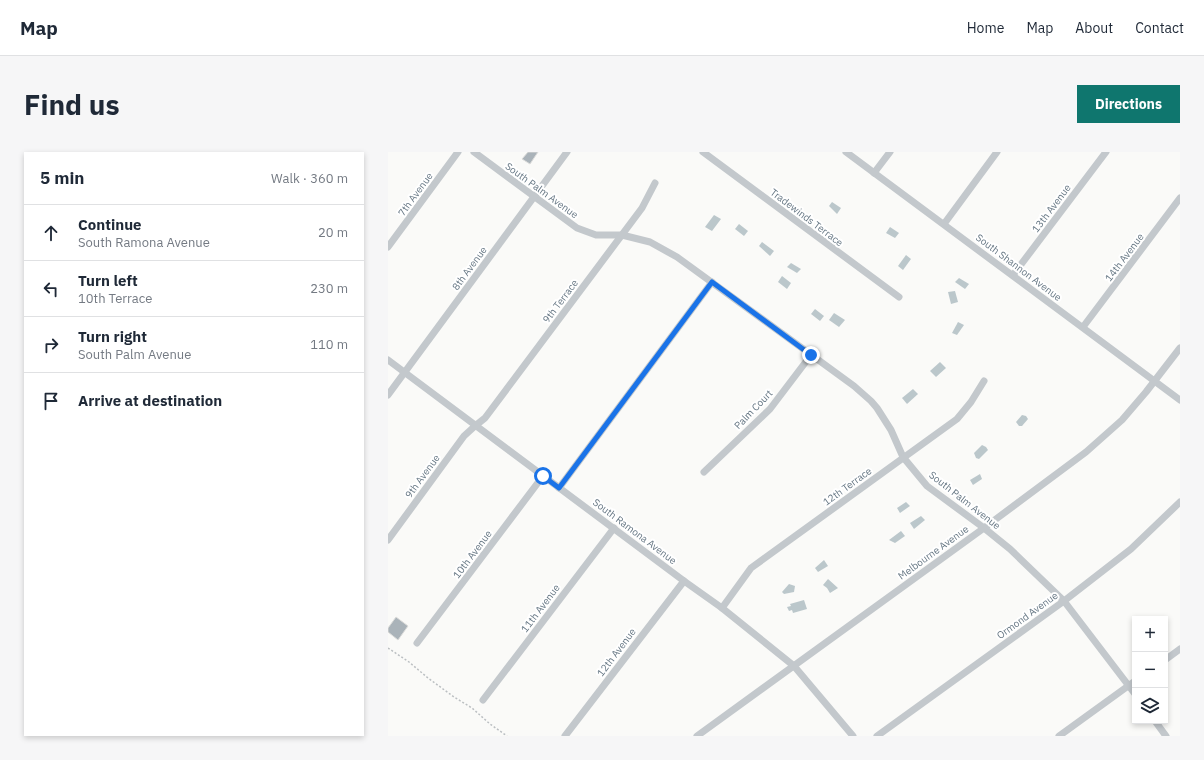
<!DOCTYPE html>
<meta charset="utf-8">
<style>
body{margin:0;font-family:"IBM Plex Sans",sans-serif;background:#f6f6f7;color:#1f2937}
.controls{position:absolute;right:12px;bottom:12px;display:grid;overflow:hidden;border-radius:0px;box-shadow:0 2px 6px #0003}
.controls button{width:36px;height:36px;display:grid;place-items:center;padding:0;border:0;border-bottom:1px solid #e0e1e3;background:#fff;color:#1f2937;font:20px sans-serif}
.stop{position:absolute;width:12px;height:12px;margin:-9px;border:3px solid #1a73e8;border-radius:50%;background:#fff}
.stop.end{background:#1a73e8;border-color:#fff;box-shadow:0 1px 4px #0008}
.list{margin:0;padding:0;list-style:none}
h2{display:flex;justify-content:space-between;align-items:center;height:52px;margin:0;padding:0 16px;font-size:17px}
h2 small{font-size:13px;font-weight:400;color:#747a83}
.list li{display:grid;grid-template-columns:26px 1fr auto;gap:12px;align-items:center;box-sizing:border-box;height:56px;padding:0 16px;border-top:1px solid #e0e1e3}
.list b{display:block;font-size:15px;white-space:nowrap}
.list p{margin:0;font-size:13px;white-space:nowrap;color:#747a83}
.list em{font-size:13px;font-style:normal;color:#747a83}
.icon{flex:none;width:22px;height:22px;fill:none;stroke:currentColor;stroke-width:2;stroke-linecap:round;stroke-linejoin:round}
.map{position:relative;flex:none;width:792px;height:584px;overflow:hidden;border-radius:0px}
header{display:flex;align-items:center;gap:24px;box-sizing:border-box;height:56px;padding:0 20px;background:#fff;border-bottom:1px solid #e0e1e3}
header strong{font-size:19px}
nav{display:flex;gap:22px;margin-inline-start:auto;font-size:14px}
.intro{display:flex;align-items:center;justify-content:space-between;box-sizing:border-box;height:96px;padding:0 24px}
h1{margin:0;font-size:28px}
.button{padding:10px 18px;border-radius:0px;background:#0f766e;color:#fff;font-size:14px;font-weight:700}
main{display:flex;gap:24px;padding:0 24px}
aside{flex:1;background:#fff;border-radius:0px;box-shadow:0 2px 6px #0003}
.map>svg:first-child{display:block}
.water{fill:#bbc7cb}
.building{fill:#aab3b9;stroke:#dcdcda}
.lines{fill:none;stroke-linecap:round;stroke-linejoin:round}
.path{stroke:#bbbfc2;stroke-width:1.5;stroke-dasharray:2 2;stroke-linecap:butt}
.minor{stroke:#c3c8cc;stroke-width:7}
.route{stroke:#1a73e8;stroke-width:5}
.labels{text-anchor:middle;stroke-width:4;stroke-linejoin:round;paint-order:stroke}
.street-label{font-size:10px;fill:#657683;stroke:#fff}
</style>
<header>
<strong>Map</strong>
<nav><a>Home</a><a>Map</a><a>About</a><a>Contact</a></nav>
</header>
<div class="intro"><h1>Find us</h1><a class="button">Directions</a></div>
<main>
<aside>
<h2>5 min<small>Walk · 360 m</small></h2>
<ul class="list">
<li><svg class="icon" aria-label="ahead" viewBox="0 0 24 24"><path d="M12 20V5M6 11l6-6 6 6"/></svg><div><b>Continue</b><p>South Ramona Avenue</p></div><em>20 m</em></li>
<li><svg class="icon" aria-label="left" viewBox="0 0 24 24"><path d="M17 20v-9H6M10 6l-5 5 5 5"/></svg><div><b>Turn left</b><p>10th Terrace</p></div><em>230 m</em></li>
<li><svg class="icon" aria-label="right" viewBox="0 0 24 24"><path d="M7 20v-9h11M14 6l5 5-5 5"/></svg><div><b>Turn right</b><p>South Palm Avenue</p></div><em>110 m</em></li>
<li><svg class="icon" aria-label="arrive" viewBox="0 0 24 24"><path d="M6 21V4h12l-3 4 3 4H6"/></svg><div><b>Arrive at destination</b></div></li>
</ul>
</aside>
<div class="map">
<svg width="792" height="584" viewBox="0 0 792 584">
<rect width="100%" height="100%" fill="#fafaf8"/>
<g class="water">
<path d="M444 50 453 56 449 62 441 54Z"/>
<path d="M326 63 333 67 324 79 317 75Z"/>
<path d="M351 72 360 79 356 84 347 77Z"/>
<path d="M502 75 511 81 507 86 498 81Z"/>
<path d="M374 90 386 99 382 104 371 94Z"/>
<path d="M518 103 523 107 515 118 510 114Z"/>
<path d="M403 111 413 117 409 121 399 115Z"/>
<path d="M394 124 403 131 399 137 390 130Z"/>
<path d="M571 126 581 132 577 137 567 130Z"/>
<path d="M567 139 570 150 563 152 560 140Z"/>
<path d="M427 157 436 164 432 169 423 162Z"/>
<path d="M446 161 457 168 451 175 441 168Z"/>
<path d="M570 170 576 173 569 183 564 181Z"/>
<path d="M552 210 558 216 548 225 542 219Z"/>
<path d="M525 237 530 242 519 252 514 246Z"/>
<path d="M634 263 638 264 640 267 634 274H631L628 270Z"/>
<path d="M594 293 598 295 600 298 591 307 588 306 586 301Z"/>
<path d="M592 322 594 327 585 333 582 328Z"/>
<path d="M518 350 522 354 512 361 509 356Z"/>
<path d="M533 364 537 368 526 377 522 371Z"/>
<path d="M513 379 517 384 507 391 501 388Z"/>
<path d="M436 408 440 414 430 420 427 416Z"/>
<path d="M440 427 450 436 442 441 439 436 435 433Z"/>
<path d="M401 432 407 434 406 440 396 442 394 440Z"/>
<path d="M416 448 419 457 405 461 404 458 401 459 399 455 403 454 402 452Z"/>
</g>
<g class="building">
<path d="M140 0H150L142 12 134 7Z"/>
<path d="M8 465 20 474 10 488 0 480V476Z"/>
</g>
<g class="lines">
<path class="path" d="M0 496 21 510 40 526 66 545 84 556 102 572 119 584"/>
<g class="minor">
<path d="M86 0 189 76 208 83H234L262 90 289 105 466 234 483 249 489 256 503 278 515 305 539 334 596 376 622 397 676 449 747 542"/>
<path d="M315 0 511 145"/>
<path d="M458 0 792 248"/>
<path d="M486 21 502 0"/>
<path d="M556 72 609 0"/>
<path d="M0 95 70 0"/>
<path d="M625 123 718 0"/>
<path d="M695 175 792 46"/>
<path d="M0 208 296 429 334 456 406 514 465 584"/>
<path d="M0 243 179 0"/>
<path d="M316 320 382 257 423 203"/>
<path d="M171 336 324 130"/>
<path d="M0 388 76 284 87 274 97 266 254 56 267 31"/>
<path d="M334 456 363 416 569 267 583 250 596 229"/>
<path d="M29 491 155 324"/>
<path d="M777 508 792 497"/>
<path d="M95 548 226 376"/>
<path d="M767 569 778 584"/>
<path d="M177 584 296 429"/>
<path d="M309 584 596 376 698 300 734 268 758 240 792 196"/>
<path d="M489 584 676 449 743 397 792 350"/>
<path d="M671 584 747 529"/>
</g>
</g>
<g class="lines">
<path class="route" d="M155 324 171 336 324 130 423 203"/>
</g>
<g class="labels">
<g class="street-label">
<text transform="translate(154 38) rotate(36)" y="4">South Palm Avenue</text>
<text transform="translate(27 42) rotate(-54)" y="4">7th Avenue</text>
<text transform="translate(663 56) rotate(-53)" y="4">13th Avenue</text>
<text transform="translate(419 65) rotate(37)" y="4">Tradewinds Terrace</text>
<text transform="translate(736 105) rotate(-53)" y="4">14th Avenue</text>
<text transform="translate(631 115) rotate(37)" y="4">South Shannon Avenue</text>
<text transform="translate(81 116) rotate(-54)" y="4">8th Avenue</text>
<text transform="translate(172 149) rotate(-53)" y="4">9th Terrace</text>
<text transform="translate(365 257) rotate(-46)" y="4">Palm Court</text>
<text transform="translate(34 324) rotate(-54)" y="4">9th Avenue</text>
<text transform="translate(459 334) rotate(-36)" y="4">12th Terrace</text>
<text transform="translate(577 348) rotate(38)" y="4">South Palm Avenue</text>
<text transform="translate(247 379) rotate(37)" y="4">South Ramona Avenue</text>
<text transform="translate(545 400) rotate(-36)" y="4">Melbourne Avenue</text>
<text transform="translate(84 402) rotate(-53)" y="4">10th Avenue</text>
<text transform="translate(152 456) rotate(-53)" y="4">11th Avenue</text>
<text transform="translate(639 463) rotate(-36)" y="4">Ormond Avenue</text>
<text transform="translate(228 500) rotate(-53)" y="4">12th Avenue</text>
</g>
</g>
</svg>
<div class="controls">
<button>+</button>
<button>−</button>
<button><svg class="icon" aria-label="layers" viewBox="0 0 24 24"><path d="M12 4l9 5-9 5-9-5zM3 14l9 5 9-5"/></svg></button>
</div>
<div class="stop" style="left:155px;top:324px"></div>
<div class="stop end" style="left:423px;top:203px"></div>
</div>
</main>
